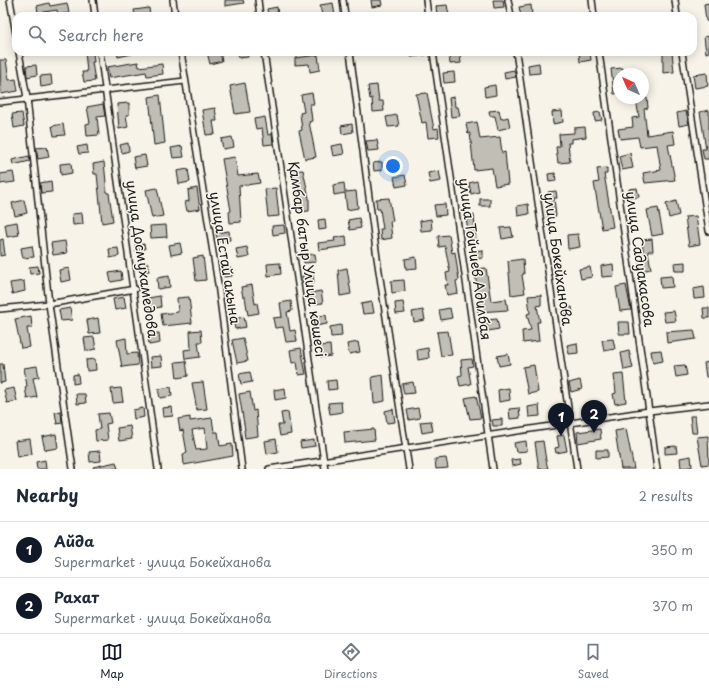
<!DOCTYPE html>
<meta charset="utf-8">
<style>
body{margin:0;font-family:"Playpen Sans",sans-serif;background:#f6f6f7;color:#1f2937}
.compass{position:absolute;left:613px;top:68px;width:36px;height:36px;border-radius:50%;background:#fff;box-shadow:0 2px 10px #0003;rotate:315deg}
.you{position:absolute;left:393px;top:166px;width:14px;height:14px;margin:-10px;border:3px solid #fff;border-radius:50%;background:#1a73e8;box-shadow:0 0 0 6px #1a73e833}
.badge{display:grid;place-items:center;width:26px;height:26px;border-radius:50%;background:#111827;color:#fff;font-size:13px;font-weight:700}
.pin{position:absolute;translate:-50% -33px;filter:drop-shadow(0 1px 2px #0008)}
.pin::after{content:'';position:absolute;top:21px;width:14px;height:12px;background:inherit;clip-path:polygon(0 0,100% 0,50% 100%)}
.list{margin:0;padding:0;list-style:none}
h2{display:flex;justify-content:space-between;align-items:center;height:52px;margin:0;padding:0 16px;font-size:17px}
h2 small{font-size:13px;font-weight:400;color:#747a83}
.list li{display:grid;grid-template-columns:26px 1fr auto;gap:12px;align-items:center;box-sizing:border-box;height:56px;padding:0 16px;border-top:1px solid #e0e1e3}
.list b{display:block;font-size:15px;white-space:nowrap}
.list p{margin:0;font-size:13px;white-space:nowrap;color:#747a83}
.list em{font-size:13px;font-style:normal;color:#747a83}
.icon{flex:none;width:22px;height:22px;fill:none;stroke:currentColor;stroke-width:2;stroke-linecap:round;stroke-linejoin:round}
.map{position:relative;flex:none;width:709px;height:469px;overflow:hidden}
.search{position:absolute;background:#fff;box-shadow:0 2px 10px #0003;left:12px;right:12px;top:12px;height:44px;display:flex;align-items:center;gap:10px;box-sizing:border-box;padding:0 14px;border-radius:12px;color:#747a83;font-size:15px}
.sheet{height:164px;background:#fff}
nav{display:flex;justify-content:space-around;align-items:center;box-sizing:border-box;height:56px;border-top:1px solid #e0e1e3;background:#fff;font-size:11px;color:#747a83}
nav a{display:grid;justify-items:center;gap:2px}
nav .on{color:#111827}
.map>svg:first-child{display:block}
.building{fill:#c0beb5;stroke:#1c1c1c;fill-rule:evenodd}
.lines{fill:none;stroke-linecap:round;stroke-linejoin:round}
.minor-casing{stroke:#1c1c1c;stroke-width:8}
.minor{stroke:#f7f3e8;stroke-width:5}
.labels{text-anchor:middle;stroke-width:3;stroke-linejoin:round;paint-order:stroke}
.street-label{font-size:14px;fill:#1c1c1c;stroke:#f7f3e8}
</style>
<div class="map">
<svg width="709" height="469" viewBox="0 0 709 469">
<rect width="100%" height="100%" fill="#f7f3e8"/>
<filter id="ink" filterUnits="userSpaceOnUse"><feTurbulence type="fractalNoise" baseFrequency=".025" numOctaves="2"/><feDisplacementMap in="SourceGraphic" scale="8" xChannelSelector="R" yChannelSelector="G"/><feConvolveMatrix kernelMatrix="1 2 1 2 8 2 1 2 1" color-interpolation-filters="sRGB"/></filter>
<g filter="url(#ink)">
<g class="building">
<path d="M225 0H243L244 3 225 6Z"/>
<path d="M371 0H381L382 5 372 7Z"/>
<path d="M493 0H503L504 7 494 8Z"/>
<path d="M49 3 50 6 67 3 69 13 58 15 57 10 38 13 37 6Z"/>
<path d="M333 3 335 16H322L320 5Z"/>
<path d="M709 3V21H706L704 4Z"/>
<path d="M447 5 449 15 437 16 436 6Z"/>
<path d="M531 5 532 16H521L519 7Z"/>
<path d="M277 7 278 16H268L267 9Z"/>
<path d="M149 8 150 16H135L134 10Z"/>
<path d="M709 36V52L706 53 704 37Z"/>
<path d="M85 52H93L94 62H92L95 81 84 82 82 72H87Z"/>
<path d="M117 52H132V54L118 57Z"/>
<path d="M207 52H220L222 61 210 64Z"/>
<path d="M238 52H247L248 57 239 58Z"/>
<path d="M410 52H426V55L411 57Z"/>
<path d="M460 52 461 63 450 64 449 54Z"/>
<path d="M579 52H590L591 60 580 62Z"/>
<path d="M663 52H672L674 72 663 73Z"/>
<path d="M318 55 320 70 310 72 309 64 295 65V58Z"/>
<path d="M0 60H6L9 80 16 79 18 91 1 94Z"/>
<path d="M138 62 139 67 162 64 163 74 147 76 146 72 109 78 107 67Z"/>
<path d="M539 63 540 73 529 74 528 65Z"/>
<path d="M36 65 37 75 27 77 26 66Z"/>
<path d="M623 68 624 74H619V93L614 94 611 69Z"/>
<path d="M514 70 516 77 505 79 504 72Z"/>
<path d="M454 72 455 82 444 83 443 73Z"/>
<path d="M707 73 708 86 695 88 693 75Z"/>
<path d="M51 75 52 85 41 87 40 76Z"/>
<path d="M245 83 250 112 235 114 230 86Z"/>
<path d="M377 85 379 101H383L384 111 373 112 372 98 370 99 368 86Z"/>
<path d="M495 85 496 95 485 97 484 87Z"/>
<path d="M312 93 314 104H310L312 121 309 122 316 157 305 159 299 131 302 130 300 113 304 112 301 95Z"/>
<path d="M427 93 434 129 438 128 439 137 428 138 426 122 422 123 416 94Z"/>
<path d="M160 95 165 143 154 145 149 97Z"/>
<path d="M454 97 455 107H458L460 116 451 117 449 98Z"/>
<path d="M647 98 648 108 644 109 647 135 673 131 675 144 668 145 675 180 645 183 643 173 661 170 657 145 640 147 638 137 620 139 618 129 633 127 632 118 639 117 636 99Z"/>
<path d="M129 103V115H126L128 127 119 129 117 104Z"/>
<path d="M103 104 105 116 97 117 99 135 87 136 86 124 90 123 87 107Z"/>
<path d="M215 108 217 121H213L215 134 206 135 202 110Z"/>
<path d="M499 110 501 119 508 117 510 127 498 130 495 116H490L489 111Z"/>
<path d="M709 110V159H704L702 149H706L700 112Z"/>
<path d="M562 111 563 122 553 124 552 112Z"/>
<path d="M686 111 689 124 679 126 677 113Z"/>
<path d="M600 112 602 120 595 121 594 113Z"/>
<path d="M22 113 24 126 14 128 12 114Z"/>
<path d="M397 115 399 126 388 127 386 117Z"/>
<path d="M265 117 268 135 272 134 273 144 264 145 262 128 256 129 254 119Z"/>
<path d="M477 122 480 139 500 137 502 153 505 152 508 184 495 186 492 168 474 170 470 133 468 134 466 124Z"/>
<path d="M63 124 65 135 54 136 52 126Z"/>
<path d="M352 124 353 132 342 134 341 126Z"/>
<path d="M585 127 586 137 571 139V143H568L570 162 558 163 556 147 560 146 559 134 574 133V128Z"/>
<path d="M232 137 234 147 223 149 221 139Z"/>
<path d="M377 140 379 150 368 151 366 141Z"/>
<path d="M128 143 129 151 122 153 120 145Z"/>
<path d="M342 144 344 154 333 156 331 146Z"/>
<path d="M87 145 88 153 79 154 77 147Z"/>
<path d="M182 146 184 157 173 158 171 148Z"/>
<path d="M47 147 49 157 38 159 36 148Z"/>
<path d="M630 153 633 168 622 170 619 156Z"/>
<path d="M145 155 147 166 135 168 133 157Z"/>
<path d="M29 156 30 161 13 165 12 160Z"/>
<path d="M235 157 238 176 258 174 260 183 239 186 241 222 230 223 229 212 231 211 222 159Z"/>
<path d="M104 162 107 193H109L113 221 102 223 97 174H94L93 164Z"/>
<path d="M382 162V170L374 171 373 163Z"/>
<path d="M71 163 72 173 61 175 60 164Z"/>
<path d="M607 168V174H604L613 227 602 229 594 183 599 182 597 169Z"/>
<path d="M188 169 190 182 179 184 177 171Z"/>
<path d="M303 170 309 198V211L297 212 296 203H298L292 171Z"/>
<path d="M439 171 441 181 430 183 428 173Z"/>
<path d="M13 172 15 182 0 184V174Z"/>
<path d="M555 173 556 181 549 182 548 174Z"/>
<path d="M405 175 407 185 396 187 394 177Z"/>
<path d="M51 181 52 192 41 193 40 183Z"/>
<path d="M477 181 479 192 471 194 469 183Z"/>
<path d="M344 183 345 192 356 191 358 208 347 210 345 193 334 195 333 185Z"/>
<path d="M157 188 163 216 152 218 146 190Z"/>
<path d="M197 188 200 209 187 211 185 202 189 201 188 190Z"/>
<path d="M276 188 279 216 268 217 265 189Z"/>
<path d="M637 188 639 197 630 198 629 189Z"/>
<path d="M556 191 557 198H554L556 216 547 217 546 208 550 207 548 192Z"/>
<path d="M389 198 393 221H390L392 238 381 240 380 229H383L380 209H377L376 199Z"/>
<rect x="480" y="199" width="10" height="7"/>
<path d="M24 200 27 213 15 216 12 203Z"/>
<path d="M676 201 679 215 669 218 666 204Z"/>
<path d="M445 204 446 215 436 216 434 205Z"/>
<path d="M528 204 529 214 518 216 517 206Z"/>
<path d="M658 208 663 234 652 236 647 210Z"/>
<path d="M82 213 83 224 73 225 72 214Z"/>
<path d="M474 215 476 240 469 241 466 216Z"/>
<path d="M696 216 700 244 689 246 685 217Z"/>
<path d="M359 218 361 228 350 230 348 220Z"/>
<path d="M325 219 326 229 319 230 318 220Z"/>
<path d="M431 219 432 230 421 231 420 221Z"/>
<path d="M17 222 19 235 7 237 5 224Z"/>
<path d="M166 225 167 237 151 238 150 226Z"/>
<path d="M284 225 285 233 273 235 272 226Z"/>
<path d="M511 227 513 237 502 239 500 228Z"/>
<path d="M229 231 230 240 218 242 216 233Z"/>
<path d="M578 234 580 247 568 249 567 235Z"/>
<path d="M449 235 452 253 455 252 459 280 456 281 458 293 447 295 445 285H448L446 273 450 272 445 246 439 247 438 236Z"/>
<path d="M346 236 347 246 319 250 318 243 335 241 334 238Z"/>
<path d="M3 239 5 255 0 256V240Z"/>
<path d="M652 239 653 251H648L651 269 640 271 639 261 644 260 642 240Z"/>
<path d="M65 241 67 253 53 255 51 243Z"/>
<path d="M180 243 182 253 171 255 169 245Z"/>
<path d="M144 244 145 249 136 251 135 245Z"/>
<path d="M32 246 34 257 23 258 21 248Z"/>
<path d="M247 247 249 257 238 259 236 249Z"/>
<path d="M118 248 119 256 110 258 109 249Z"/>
<path d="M483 250V258L473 259 472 251Z"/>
<path d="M315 254 316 262 304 263 303 255Z"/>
<path d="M203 256 206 280 196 281 193 258Z"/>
<path d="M416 257 417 268 406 269 405 259Z"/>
<path d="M523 259 524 274 522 275 525 293 511 295 508 261Z"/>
<path d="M685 262V271H675L674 263Z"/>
<path d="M148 263 149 271 140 272 139 264Z"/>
<path d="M280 263 281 274 268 276 267 264Z"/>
<path d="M613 264 614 276 602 277 601 266Z"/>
<path d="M38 266 39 273 30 274 29 267Z"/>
<path d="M590 267 592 277 581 279 579 269Z"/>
<path d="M69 268 71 280 61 282 59 270Z"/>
<path d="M231 268 232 276 224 277 223 269Z"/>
<path d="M347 268 351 294 340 296 338 270Z"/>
<path d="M486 268 491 301 506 299 508 310 478 312 476 302H480L474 269Z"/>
<path d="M121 271 122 280 111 282 109 273Z"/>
<path d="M313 274 314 283 303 284 302 276Z"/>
<path d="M169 276 170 287 158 289 157 278Z"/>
<path d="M672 276 673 287 661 288 660 277Z"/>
<path d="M404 280 405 291 392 293 391 281Z"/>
<path d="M24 281 25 291 12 294 10 283Z"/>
<path d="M252 285 255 304 257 303 259 313 248 315 245 297H243L241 287Z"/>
<path d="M626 285 631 310 620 311 616 287Z"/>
<path d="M704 287 705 298 694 299 693 289Z"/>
<path d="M321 291 323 303 312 304 310 293Z"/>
<path d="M541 295V305L537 306 540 322H537L539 341 523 343 522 331 531 330 527 314 530 313 528 296Z"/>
<path d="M160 296 161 307 149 309 148 298Z"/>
<path d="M124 297 126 308 115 310 113 299Z"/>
<path d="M189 297 192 323 163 326 161 314 178 312 177 298Z"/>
<path d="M291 301 292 311 287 312 290 331 295 330 297 341 286 342 283 327 275 328 273 318 282 317 280 303Z"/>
<path d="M372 302 374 313 363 314 361 304Z"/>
<path d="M403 302 405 313 396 314 395 303Z"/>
<path d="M572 307 573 313 564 315 563 309Z"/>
<path d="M70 308 72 320 61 321 59 310Z"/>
<path d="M450 308 452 318 441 320 439 310Z"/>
<path d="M703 308H709V318H704Z"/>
<path d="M423 310 425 320 414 322 412 312Z"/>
<path d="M674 311 676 321 665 322 663 312Z"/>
<path d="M326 315 327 324 315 326 313 317Z"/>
<path d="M31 316 32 328H27L30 347 21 348 15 319Z"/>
<path d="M244 317 246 327 235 329 233 319Z"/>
<path d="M98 318 100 333 89 334 87 320Z"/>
<path d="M497 319 499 329 488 331 486 320Z"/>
<path d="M618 322H629L630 334H619Z"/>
<path d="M341 325 342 336 331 337 330 327Z"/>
<path d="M201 330 202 342H198L200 357 185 359 184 350 191 349 190 331Z"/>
<path d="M694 330 696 339 667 343 666 332Z"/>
<path d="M448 331 452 355 441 356 437 332Z"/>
<path d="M159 333 160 343 149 345 148 334Z"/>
<path d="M94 337 96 349 86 351 84 338Z"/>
<path d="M126 338 127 354 137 353 138 365 122 367 117 340Z"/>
<path d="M243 338 248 361 237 363 232 340Z"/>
<path d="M613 339 615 349 604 351 602 340Z"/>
<path d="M358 342 360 352 349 354 347 344Z"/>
<path d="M577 343 578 353 569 354 567 345Z"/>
<path d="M330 345 331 356 321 357 320 346Z"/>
<path d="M301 348 306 374 299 375 297 362 292 363 290 350Z"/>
<path d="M428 348 429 358 418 360 417 350Z"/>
<path d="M661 350 663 361 653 363 651 351Z"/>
<path d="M629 351 633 368 624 370 621 353Z"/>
<path d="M508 354 510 364 499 366 497 356Z"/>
<path d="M161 356 162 366 151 367 150 357Z"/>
<path d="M95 359 96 370 87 371 86 360Z"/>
<path d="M472 359 473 366 468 367 471 384 460 386 458 376 462 375 461 360Z"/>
<path d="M186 361 188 376 177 378 175 362Z"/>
<path d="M709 362V377H706L704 363Z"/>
<path d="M0 364H3L5 382 0 383Z"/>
<path d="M534 365 538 392 528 394 523 367Z"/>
<path d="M685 365 687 375 676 377 674 366Z"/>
<path d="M37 366 39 377 33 378 37 397 27 399 25 387 27 386 24 368Z"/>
<path d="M250 372 252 382 241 384 239 374Z"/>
<path d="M78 374 79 383 73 384V375Z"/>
<path d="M623 374 626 402 615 404 613 394 616 393 614 375Z"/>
<path d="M383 375 385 401 374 403 372 377Z"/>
<path d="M336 380 337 389 328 390 327 381Z"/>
<path d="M580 380 582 389 571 392 569 383Z"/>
<path d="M203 382 207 409 197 410 192 383Z"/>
<path d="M413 382 415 393 404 394 402 384Z"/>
<path d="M171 387 172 396 160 398 158 389Z"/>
<path d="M14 388 17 401 7 403 4 390Z"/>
<path d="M121 388 123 402 113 403 111 389Z"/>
<path d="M285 388 286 398 275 400 274 390Z"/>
<path d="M509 388 510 400 499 402 498 390Z"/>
<path d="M250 392 253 411 256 410 258 436 245 438 244 430H245L239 394Z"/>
<path d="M76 394H85L86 403 77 404Z"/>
<path d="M476 396 481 418 470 419 465 398Z"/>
<path d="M341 402 342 412 330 414 328 403Z"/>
<path d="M539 405 540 416 529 417 528 407Z"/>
<path d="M172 407 173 416 163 417 162 408Z"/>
<path d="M143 408 144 417 134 419 133 410Z"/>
<path d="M418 408 420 418 409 420 407 410Z"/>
<path d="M519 408 520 418 510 419 509 409Z"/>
<path d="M393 409 395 422 387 423 385 411Z"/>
<path d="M61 411 62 423 57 424 55 412Z"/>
<path d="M288 412 291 434 280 436 278 425H283L281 413Z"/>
<path d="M109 413 111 423 106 424 108 440 96 441 95 430 100 429 98 414Z"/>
<path d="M690 416H695L697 433H692Z"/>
<path d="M190 417V421L212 418 214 432H218L220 446 232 444 233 456 184 465 183 454 187 453 183 430 180 431 178 419ZM205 428 207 449 196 450 192 430Z"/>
<path d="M502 419V426H493L492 420Z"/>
<path d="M431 421 433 431 422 433 420 422Z"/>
<path d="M130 426 132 439 119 441 117 428Z"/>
<path d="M374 429 375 440 345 443 344 432Z"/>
<path d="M600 429 601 439 578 443 577 432Z"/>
<path d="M626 429 634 469H621L615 431Z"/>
<path d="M56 434 58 448 45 450 42 437Z"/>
<path d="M564 435 567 451 556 453 555 448 559 447 557 436Z"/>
<path d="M708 436 709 464 702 465 697 437Z"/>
<path d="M30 439 32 454 17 457 15 441Z"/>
<path d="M276 439 278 452 267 454 265 441Z"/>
<path d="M314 440 315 446 301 448 300 442Z"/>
<path d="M526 441 527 451 516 452 514 443Z"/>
<path d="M543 441 546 461 548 469H539L538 463 535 442Z"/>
<path d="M676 446 677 453 665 454V447Z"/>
<path d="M596 450H608V457L596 458Z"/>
<path d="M100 451 101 461 90 462 89 452Z"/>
<path d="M691 456 692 467 681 468 680 458Z"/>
<path d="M446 458 448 468 436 469 435 459Z"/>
<path d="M520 459 521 464 512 466 511 460Z"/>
<path d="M45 460 46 469H37L36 462Z"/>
<path d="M116 462 118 469H94L93 467Z"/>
</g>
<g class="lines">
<defs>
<g id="minor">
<path d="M10 0 16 34"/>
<path d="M93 0 95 16"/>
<path d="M173 0 175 16"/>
<path d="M258 0 260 16"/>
<path d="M343 0 345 16"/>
<path d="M426 0 428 16"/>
<path d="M508 0 511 16"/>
<path d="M592 0 594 16"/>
<path d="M675 0 677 16"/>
<path d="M19 52 27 98 49 304 73 469"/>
<path d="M100 52 158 469"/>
<path d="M181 52 218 284 242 469"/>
<path d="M264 52 325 469"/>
<path d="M350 52 377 258 409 469"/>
<path d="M433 52 493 469"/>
<path d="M516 52 577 469"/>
<path d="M599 52 657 469"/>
<path d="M682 52 709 231"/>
<path d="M0 102 185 81"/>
<path d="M0 309 49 304 135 289"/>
<path d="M269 469 649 411 709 404"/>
</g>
</defs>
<use href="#minor" class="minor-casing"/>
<use href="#minor" class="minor"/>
</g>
</g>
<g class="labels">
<g class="street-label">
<text transform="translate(225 258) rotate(81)" y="5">улица Естай акына</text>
<text transform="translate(142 259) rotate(82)" y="5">улица Досмухамедова</text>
<text transform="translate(307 259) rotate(82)" y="5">Қамбар батыр Улица көшесі</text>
<text transform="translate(475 259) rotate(82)" y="5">улица Тойчиев Адилбая</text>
<text transform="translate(558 259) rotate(82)" y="5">улица Бокейханова</text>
<text transform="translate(640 259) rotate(82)" y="5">улица Садуакасова</text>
</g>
</g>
</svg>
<svg class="compass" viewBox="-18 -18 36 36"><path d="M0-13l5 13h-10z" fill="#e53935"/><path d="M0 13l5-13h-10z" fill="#747a83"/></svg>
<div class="you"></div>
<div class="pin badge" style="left:561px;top:436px">1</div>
<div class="pin badge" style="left:594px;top:433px">2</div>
<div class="search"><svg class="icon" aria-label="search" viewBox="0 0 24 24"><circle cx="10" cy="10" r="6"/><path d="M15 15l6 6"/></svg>Search here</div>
</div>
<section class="sheet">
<h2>Nearby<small>2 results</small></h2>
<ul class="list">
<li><span class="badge">1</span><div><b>Айда</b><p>Supermarket · улица Бокейханова</p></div><em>350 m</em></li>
<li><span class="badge">2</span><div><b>Рахат</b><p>Supermarket · улица Бокейханова</p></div><em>370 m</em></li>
</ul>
</section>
<nav>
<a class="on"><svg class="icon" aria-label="map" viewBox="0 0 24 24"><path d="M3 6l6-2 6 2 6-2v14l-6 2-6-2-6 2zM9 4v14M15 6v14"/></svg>Map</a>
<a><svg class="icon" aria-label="directions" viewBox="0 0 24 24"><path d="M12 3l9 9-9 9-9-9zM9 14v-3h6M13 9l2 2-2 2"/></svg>Directions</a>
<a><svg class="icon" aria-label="saved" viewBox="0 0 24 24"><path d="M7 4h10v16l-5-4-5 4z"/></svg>Saved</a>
</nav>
